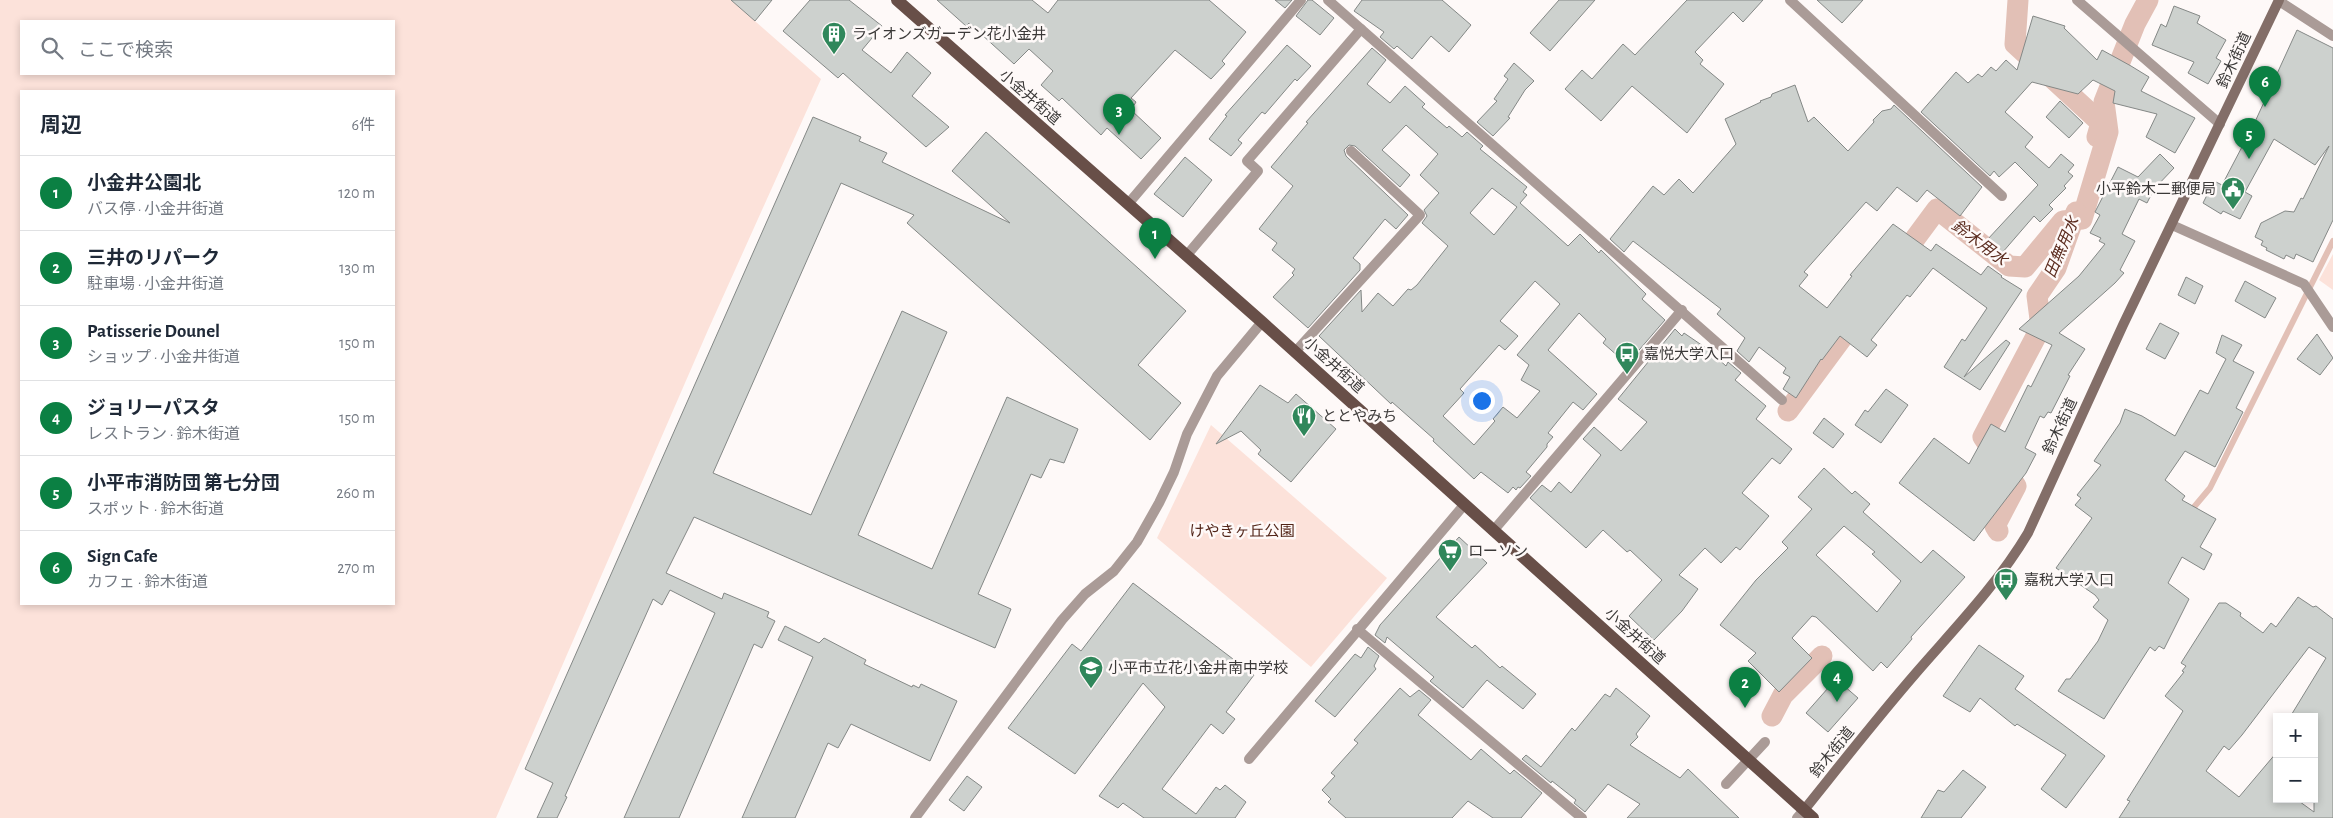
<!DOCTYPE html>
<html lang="ja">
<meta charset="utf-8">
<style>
body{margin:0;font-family:"Alegreya Sans","Noto Sans JP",sans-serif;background:#f2f2f3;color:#1f2937}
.controls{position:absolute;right:15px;bottom:15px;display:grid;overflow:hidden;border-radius:0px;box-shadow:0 2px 8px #0003}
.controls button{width:45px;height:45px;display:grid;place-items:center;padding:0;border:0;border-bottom:1px solid #e0e1e3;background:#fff;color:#1f2937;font:25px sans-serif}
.you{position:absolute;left:1481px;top:400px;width:18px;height:18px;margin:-12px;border:4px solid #fff;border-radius:50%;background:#1a73e8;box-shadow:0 0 0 8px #1a73e833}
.badge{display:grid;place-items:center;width:32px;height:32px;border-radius:50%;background:#0b8043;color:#fff;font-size:16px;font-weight:700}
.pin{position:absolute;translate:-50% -41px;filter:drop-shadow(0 1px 2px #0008)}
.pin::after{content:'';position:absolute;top:26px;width:18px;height:15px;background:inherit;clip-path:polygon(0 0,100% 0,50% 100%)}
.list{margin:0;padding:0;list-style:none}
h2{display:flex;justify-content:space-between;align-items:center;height:65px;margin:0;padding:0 20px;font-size:21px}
h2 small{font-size:16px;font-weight:400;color:#747a83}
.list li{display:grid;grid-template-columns:32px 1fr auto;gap:15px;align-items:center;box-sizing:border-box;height:75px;padding:0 20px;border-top:1px solid #e0e1e3}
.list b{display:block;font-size:19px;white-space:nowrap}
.list p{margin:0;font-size:16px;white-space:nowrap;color:#747a83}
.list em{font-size:16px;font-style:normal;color:#747a83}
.icon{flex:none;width:28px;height:28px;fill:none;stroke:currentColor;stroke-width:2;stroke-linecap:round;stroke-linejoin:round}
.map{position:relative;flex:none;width:2333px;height:818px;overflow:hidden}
.search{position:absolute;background:#fff;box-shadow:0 2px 8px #0003;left:20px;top:20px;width:375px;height:55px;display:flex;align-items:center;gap:12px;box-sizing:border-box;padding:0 18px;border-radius:0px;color:#747a83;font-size:19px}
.panel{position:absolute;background:#fff;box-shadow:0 2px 8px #0003;left:20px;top:90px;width:375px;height:515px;border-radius:0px}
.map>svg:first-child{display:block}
.green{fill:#fce2da;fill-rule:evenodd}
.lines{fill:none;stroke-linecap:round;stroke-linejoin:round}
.stream{stroke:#e2c0b6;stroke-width:6}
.canal{stroke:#e2c0b6;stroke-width:21}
.building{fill:#cdd1ce;stroke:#848886;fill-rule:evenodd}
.pedestrian{stroke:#aa9b97;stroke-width:10}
.minor{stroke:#aa9b97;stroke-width:10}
.tertiary{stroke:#aa9b97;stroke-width:10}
.secondary{stroke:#836e68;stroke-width:10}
.primary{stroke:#684f48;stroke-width:12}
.labels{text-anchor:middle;stroke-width:5;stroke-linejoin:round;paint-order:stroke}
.poi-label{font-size:15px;fill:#3b3938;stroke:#fef9f8;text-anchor:start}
.street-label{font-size:15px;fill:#3b3938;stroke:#fef9f8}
.park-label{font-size:15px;fill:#522518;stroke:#fef9f8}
.water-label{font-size:16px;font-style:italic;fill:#5c2d20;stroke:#fef9f8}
</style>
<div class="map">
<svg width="2333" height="818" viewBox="0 0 2333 818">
<rect width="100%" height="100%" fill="#fef9f8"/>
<g class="green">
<path d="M0 0H731L821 79 708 330 496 818H0ZM21 21H394V74H21ZM21 91H394V604H21Z"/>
<path d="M2333 254V290L2319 280Z"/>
<path d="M1211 425 1387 578 1311 667 1157 538Z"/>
</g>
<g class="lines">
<path class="stream" d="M2189 513 2210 488 2333 241"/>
<g class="canal">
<path d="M2018 0 2015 44 2101 123 2097 137"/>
<path d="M1897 263 1937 209 2009 266 2025 267 2063 221 2082 219 2108 132 2104 102 2135 24 2148 0"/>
<path d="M1788 411 1859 315"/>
<path d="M1998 531 1995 526 2016 486 1983 437 2041 327 2037 296 2056 268 2076 212"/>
<path d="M1772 716 1783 695 1822 656"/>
</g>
</g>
<g class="building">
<path d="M731 0H772L755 21Z"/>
<path d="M810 0H849L882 26 862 50 891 73 907 52 931 73 912 96 949 127 926 147 843 73 838 78 783 31Z"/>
<path d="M937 0H1032L1048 13 1058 0H1209L1246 32 1222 61 1225 64 1211 79 1175 50 1131 98 1136 102 1131 110 1161 138 1141 159 1107 128 1101 135 1062 98 1059 101 1041 85 1053 71 1029 49 1014 64 969 23 966 26Z"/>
<path d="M1275 0H1292L1285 8Z"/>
<path d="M1308 0H1312L1334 18 1320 35 1296 16Z"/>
<path d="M1362 0H1442L1471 25 1449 52 1431 36 1412 59 1397 46 1394 49 1380 37 1384 32 1354 11Z"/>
<path d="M1559 0H1595L1550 51 1530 33Z"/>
<path d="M1687 0H1763L1743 22 1733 12 1695 52 1703 60 1700 64 1724 84 1687 133 1632 86 1601 121 1565 89 1582 70 1592 79 1623 44 1635 55Z"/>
<path d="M1817 0H1863L1842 23Z"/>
<path d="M2174 6 2200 16 2197 23 2226 40 2216 58 2221 61 2208 84 2188 73 2194 62 2152 45 2161 24 2166 27Z"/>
<path d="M2033 16 2065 26 2064 28 2097 60 2102 50 2131 66 2149 77 2141 91 2195 118 2175 153 2146 137 2157 114 2113 103 2115 91 2093 80 2078 94 2032 82 2005 112 2033 137 2025 147 2049 168 2061 154 2074 165 2068 172 2073 176 2064 186 2066 188 2049 205 2053 209 2040 222 2034 216 2002 253 1987 240 2038 185 2015 162 1999 177 1994 171 1990 176 1921 112 1956 72 1968 83 1978 74 1982 77 1991 67 1996 71 2006 60 2017 70Z"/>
<path d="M2297 30 2333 48V220L2313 262 2296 254 2294 259 2286 255 2284 259 2266 250 2267 248 2261 245 2263 241 2255 237 2261 223 2285 211 2294 212 2301 198 2303 199 2329 146 2315 165 2274 139 2245 192 2252 196 2240 219 2223 211 2221 214 2203 203 2214 181 2222 185 2254 124Z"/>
<path d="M1287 45 1311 66 1297 81 1295 79 1265 114 1262 112 1238 140 1242 143 1231 156 1209 139 1227 116 1225 115Z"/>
<path d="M1372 48 1386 60 1367 84 1390 103 1405 86 1425 104 1422 107 1447 128 1449 126 1462 137 1467 132 1483 146 1480 149 1527 187 1523 192 1527 195 1520 203 1568 246 1580 234 1599 253 1601 250 1646 294 1642 299 1665 320 1627 364 1603 343 1606 339 1579 313 1548 350 1597 394 1583 410 1573 402 1548 433 1553 437 1547 444V447L1526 472 1531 476 1520 488 1518 487 1516 490 1513 487 1508 493 1481 472 1474 479 1433 441 1434 439 1392 402 1391 404 1319 336 1361 290 1362 312 1378 293 1393 306 1408 289 1411 290 1417 285 1448 246 1422 223 1427 216 1424 210 1439 193 1420 175 1438 154 1406 125 1382 150 1410 175 1400 187 1355 146 1349 145 1344 150 1346 156 1408 215 1396 229 1385 219 1353 258 1360 264V270L1308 328 1273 297 1294 275 1292 273 1295 269 1272 250 1277 243 1259 229 1293 186 1271 167 1308 123 1306 122ZM1492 188 1517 207 1494 235 1470 213ZM1535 281 1560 304 1517 355 1529 365 1521 380 1540 391 1517 418 1503 407 1493 419 1495 421 1474 445 1443 416 1464 393 1460 389 1499 345 1505 350 1518 336 1500 321Z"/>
<path d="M1514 63 1534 81 1525 90 1508 117 1510 118 1493 136 1477 122 1497 101 1494 99 1508 79 1504 76Z"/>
<path d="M1795 85 1808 122 1814 117 1848 151 1874 122 1873 120 1882 111 1891 109 1894 105 1982 187 1960 216 1927 190 1917 202 1897 187 1877 211 1866 202 1804 272 1808 275 1799 286 1827 308 1852 276 1850 275 1893 224 1931 251 1936 244 1981 275 1988 266 2002 276 2001 277 2022 290 1964 377 2006 340 2010 343 1980 390 1944 367 1962 339 1965 341 1987 308 1933 268 1910 297 1907 295 1871 340 1877 345 1867 357 1840 336 1822 360 1821 359 1796 398 1783 389 1790 377 1783 373 1786 368 1759 347 1749 362 1737 351 1745 338 1717 314 1721 309 1633 241 1624 252 1610 239 1653 186 1664 195 1679 179 1693 193 1736 144 1725 119 1761 102 1760 101 1771 97 1772 94Z"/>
<path d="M2060 101 2083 123 2069 138 2046 117Z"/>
<path d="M813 117 861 137 859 141 887 153 882 162 1010 223 952 171 986 132 1186 311 1138 365 1181 403 1150 440 907 223 914 215 841 183 713 473 811 515 902 311 947 332 858 535 932 569 1007 397 1078 429 1064 463 1050 459 1041 478 1031 474 978 594 1011 609 995 648 694 517 666 573 722 599 724 593 769 612 767 617 775 621 762 648 754 644 679 818H624L715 613 670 590 662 605 653 599 565 796 567 797 557 818H537L553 783 525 769Z"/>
<path d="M2160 154 2174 168 2154 189 2147 203 2139 199 2122 234 2135 241 2120 270 2124 273 2115 283 2059 333 2085 349 2068 375 2070 376 2051 413 2048 412 2044 418 2040 416 2025 448 2036 454 2026 473 1974 541 1899 483 1934 438 1969 464 1991 424 2005 432 2028 385 2031 387 2052 345 2019 329 2079 276 2105 244 2099 241 2101 238 2090 233 2100 215 2095 212 2118 167 2138 177Z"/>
<path d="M1185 157 1212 180 1183 217 1154 194Z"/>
<path d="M2186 277 2203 286 2195 304 2178 295Z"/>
<path d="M2245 281 2276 298 2265 318 2235 301Z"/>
<path d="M2160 323 2179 333 2165 359 2146 349Z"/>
<path d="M1675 329 1682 336 1684 333 1706 348 1726 366 1728 362 1741 373 1735 380 1766 406 1756 419 1792 449 1780 464 1772 458 1742 493 1769 516 1740 550 1736 547 1721 563 1705 548 1679 575 1698 589 1682 611 1654 640 1629 616 1662 580 1630 550 1627 552 1603 530 1586 548 1530 498 1542 485 1551 492 1559 482 1571 493 1601 455 1583 439 1594 427 1621 451 1647 422 1618 399Z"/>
<path d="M2317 334 2333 358 2320 375 2297 359Z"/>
<path d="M2222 335 2242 345 2233 361 2254 372 2236 408 2243 412 2215 467 2185 451 2165 480 2185 496 2182 500 2216 519 2200 547 2212 554 2204 570 2182 557 2168 583 2189 599 2164 649 2159 646 2155 651 2150 647 2104 719 2058 691 2066 679H2070L2098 641 2108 620 2093 607 2099 600 2095 595 2056 568 2092 518 2075 505 2081 498 2077 495 2101 465 2094 461 2120 423 2125 409 2142 416 2175 436 2200 390 2208 394 2226 359 2216 353Z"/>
<path d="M1260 385 1288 403 1296 394 1336 429 1291 482 1258 454 1261 450 1241 431 1216 444Z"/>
<path d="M1886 389 1908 405 1881 443 1855 425 1865 410 1868 412Z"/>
<path d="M1824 418 1844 434 1833 448 1813 433Z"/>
<path d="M1824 468 1852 494 1855 491 1870 504 1863 512 1921 563 1933 550 1965 577 1911 637 1912 639 1887 668 1881 662 1873 671 1816 617 1812 616 1792 638 1812 658 1779 692 1748 661 1756 653 1720 625 1756 580 1788 548 1782 542 1812 509 1798 497ZM1844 526 1875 552 1872 554 1901 581 1877 612 1816 555Z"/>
<path d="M1459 537 1487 563 1436 617 1472 648 1475 645 1500 668 1502 666 1536 694 1523 709 1487 680 1463 708 1430 681 1434 677 1387 637 1385 643 1375 635 1380 625Z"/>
<path d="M1133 583 1254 675 1226 712 1235 719 1223 734 1211 724 1162 789 1196 814 1216 787 1220 790 1225 785 1246 802 1235 818H1144L1123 803 1118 808 1099 796 1165 707 1143 683 1075 774 1008 728 1072 644 1081 651Z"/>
<path d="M2298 597 2313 607 2316 606 2333 619V818H2119L2130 801 2127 800 2183 711 2165 696 2184 672 2182 671 2186 666 2181 663 2219 603H2226L2241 613 2240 616 2263 633 2271 623 2276 627ZM2309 647 2326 658 2290 717H2314V812L2296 799H2277V752L2239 797 2206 771 2224 746 2229 750 2242 735Z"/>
<path d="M785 626 819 643 824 638 866 660 864 664 912 687 913 685 919 688 921 684 957 701 930 761 851 724 838 748 828 743 795 818H742L813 657 778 640Z"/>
<path d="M1979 645 2024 676 2015 689 2105 756 2066 808 2041 789 2066 755 2017 724 2015 726 1980 698 1970 712 1943 696Z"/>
<path d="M1368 647 1379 656 1374 666 1376 669 1335 717 1315 701 1355 654 1361 658Z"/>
<path d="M1836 679 1858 698 1828 732 1806 713Z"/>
<path d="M1400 688 1410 697 1419 690 1431 700 1418 715 1471 760 1481 749 1510 774 1514 770 1542 793 1521 818H1493L1468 801 1452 818H1346L1328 802 1331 799 1322 790 1335 776 1331 773 1358 743 1354 740Z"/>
<path d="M1616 688 1650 716 1636 734 1638 737 1630 745 1680 778 1688 769 1739 818H1627L1640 804 1608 784 1585 812 1574 803 1576 800 1552 781 1551 783 1522 759 1526 755 1541 767 1572 728 1575 731 1605 694 1610 697Z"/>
<path d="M1963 770 1986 787 1961 818H1921L1938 790 1944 792Z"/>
<path d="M967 776 982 787 964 811 949 800Z"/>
</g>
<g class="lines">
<path class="pedestrian" d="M1726 784 1765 742"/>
<g class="minor">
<path d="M1328 0 1782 400"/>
<path d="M1790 0 2002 196"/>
<path d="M2077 0 2220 124"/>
<path d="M2279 1 2333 36"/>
<path d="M1128 204 1301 0"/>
<path d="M2172 225 2304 284 2333 327"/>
<path d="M1187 255 1258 171 1247 161 1361 29"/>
<path d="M1295 352 1420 215 1351 151"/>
<path d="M1493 531 1682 310"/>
<path d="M1357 629 1582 818"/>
<path d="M1249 759 1464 505"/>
<path d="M915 818 1062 620 1085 594 1114 571 1137 542 1159 503 1174 472 1187 434 1217 376 1262 322"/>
</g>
<path class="tertiary" d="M1797 818 1804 810"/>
<path class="secondary" d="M1804 810C1841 764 1877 718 1916 673 1955 628 1997 585 2028 533L2123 325 2279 0"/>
<path class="primary" d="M897 0 1262 322 1813 818"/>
</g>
<defs>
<symbol id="building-pin" viewBox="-11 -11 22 30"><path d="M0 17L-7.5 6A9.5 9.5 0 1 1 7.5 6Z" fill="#30875b" stroke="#fef9f8"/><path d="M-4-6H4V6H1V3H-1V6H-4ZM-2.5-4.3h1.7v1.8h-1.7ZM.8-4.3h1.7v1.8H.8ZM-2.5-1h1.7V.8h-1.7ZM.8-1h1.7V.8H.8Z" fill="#fff"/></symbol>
<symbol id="civic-pin" viewBox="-11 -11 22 30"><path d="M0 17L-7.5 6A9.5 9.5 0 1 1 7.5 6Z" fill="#30875b" stroke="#fef9f8"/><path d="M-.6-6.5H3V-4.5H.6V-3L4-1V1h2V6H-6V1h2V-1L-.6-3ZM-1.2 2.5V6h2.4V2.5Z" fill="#fff"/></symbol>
<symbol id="bus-pin" viewBox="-11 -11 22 30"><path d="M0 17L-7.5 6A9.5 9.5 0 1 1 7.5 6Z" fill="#30875b" stroke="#fef9f8"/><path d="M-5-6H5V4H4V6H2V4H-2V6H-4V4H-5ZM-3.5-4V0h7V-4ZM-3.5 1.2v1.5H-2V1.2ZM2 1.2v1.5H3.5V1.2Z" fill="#fff"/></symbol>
<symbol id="restaurant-pin" viewBox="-11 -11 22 30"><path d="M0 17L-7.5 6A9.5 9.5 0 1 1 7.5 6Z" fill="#30875b" stroke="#fef9f8"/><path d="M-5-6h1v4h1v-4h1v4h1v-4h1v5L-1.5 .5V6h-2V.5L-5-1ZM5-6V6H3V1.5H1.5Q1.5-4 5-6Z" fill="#fff"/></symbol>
<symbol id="supermarket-pin" viewBox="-11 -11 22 30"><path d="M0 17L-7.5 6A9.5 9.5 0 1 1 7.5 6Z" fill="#30875b" stroke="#fef9f8"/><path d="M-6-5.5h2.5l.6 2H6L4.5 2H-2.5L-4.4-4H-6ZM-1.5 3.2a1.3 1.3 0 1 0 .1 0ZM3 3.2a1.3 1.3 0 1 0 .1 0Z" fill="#fff"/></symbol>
<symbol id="school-pin" viewBox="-11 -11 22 30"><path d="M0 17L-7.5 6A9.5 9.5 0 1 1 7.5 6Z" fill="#30875b" stroke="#fef9f8"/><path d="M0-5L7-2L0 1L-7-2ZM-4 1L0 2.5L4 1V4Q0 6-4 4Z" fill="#fff"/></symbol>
</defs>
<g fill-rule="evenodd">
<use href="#building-pin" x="820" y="20" width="28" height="38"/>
<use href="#civic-pin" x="2219" y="175" width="28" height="38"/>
<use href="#bus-pin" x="1613" y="340" width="28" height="38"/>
<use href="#restaurant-pin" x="1290" y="402" width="28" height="38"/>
<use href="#supermarket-pin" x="1436" y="537" width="28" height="38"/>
<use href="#bus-pin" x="1992" y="566" width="28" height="38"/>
<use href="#school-pin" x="1077" y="654" width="28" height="38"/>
</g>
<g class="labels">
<g class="poi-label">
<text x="852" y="39">ライオンズガーデン花小金井</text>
<text x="2216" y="194" text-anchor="end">小平鈴木二郵便局</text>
<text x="1644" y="359">嘉悦大学入口</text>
<text x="1322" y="421">ととやみち</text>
<text x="1468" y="556">ローソン</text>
<text x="2024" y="585">嘉税大学入口</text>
<text x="1108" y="673">小平市立花小金井南中学校</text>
</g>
<g class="street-label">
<text transform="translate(2234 60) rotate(-65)" y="5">鈴木街道</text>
<text transform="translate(1030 97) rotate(41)" y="5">小金井街道</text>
<text transform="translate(1334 365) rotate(42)" y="5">小金井街道</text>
<text transform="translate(2060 426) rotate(-65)" y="5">鈴木街道</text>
<text transform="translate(1635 636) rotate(42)" y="5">小金井街道</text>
<text transform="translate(1832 752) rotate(-51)" y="5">鈴木街道</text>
</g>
<g class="park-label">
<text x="1242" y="536">けやきヶ丘公園</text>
</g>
<g class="water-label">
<text transform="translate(1980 242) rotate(37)" y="6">鈴木用水</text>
<text transform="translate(2061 247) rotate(-67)" y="6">田無用水</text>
</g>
</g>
</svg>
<div class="controls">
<button>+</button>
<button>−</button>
</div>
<div class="you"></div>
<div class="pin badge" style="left:1155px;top:259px">1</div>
<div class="pin badge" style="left:1745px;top:708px">2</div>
<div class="pin badge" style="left:1119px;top:135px">3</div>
<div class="pin badge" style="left:1837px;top:702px">4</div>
<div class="pin badge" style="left:2249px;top:159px">5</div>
<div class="pin badge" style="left:2265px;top:107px">6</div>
<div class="search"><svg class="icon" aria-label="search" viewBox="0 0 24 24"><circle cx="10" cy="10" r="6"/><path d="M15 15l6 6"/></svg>ここで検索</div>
<section class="panel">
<h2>周辺<small>6件</small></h2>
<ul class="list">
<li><span class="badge">1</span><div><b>小金井公園北</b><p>バス停 · 小金井街道</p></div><em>120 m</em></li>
<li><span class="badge">2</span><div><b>三井のリパーク</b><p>駐車場 · 小金井街道</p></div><em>130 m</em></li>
<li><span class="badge">3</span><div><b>Patisserie Dounel</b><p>ショップ · 小金井街道</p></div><em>150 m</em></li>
<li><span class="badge">4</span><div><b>ジョリーパスタ</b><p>レストラン · 鈴木街道</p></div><em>150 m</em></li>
<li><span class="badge">5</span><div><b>小平市消防団 第七分団</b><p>スポット · 鈴木街道</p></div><em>260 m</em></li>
<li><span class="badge">6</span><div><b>Sign Cafe</b><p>カフェ · 鈴木街道</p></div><em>270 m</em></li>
</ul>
</section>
</div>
